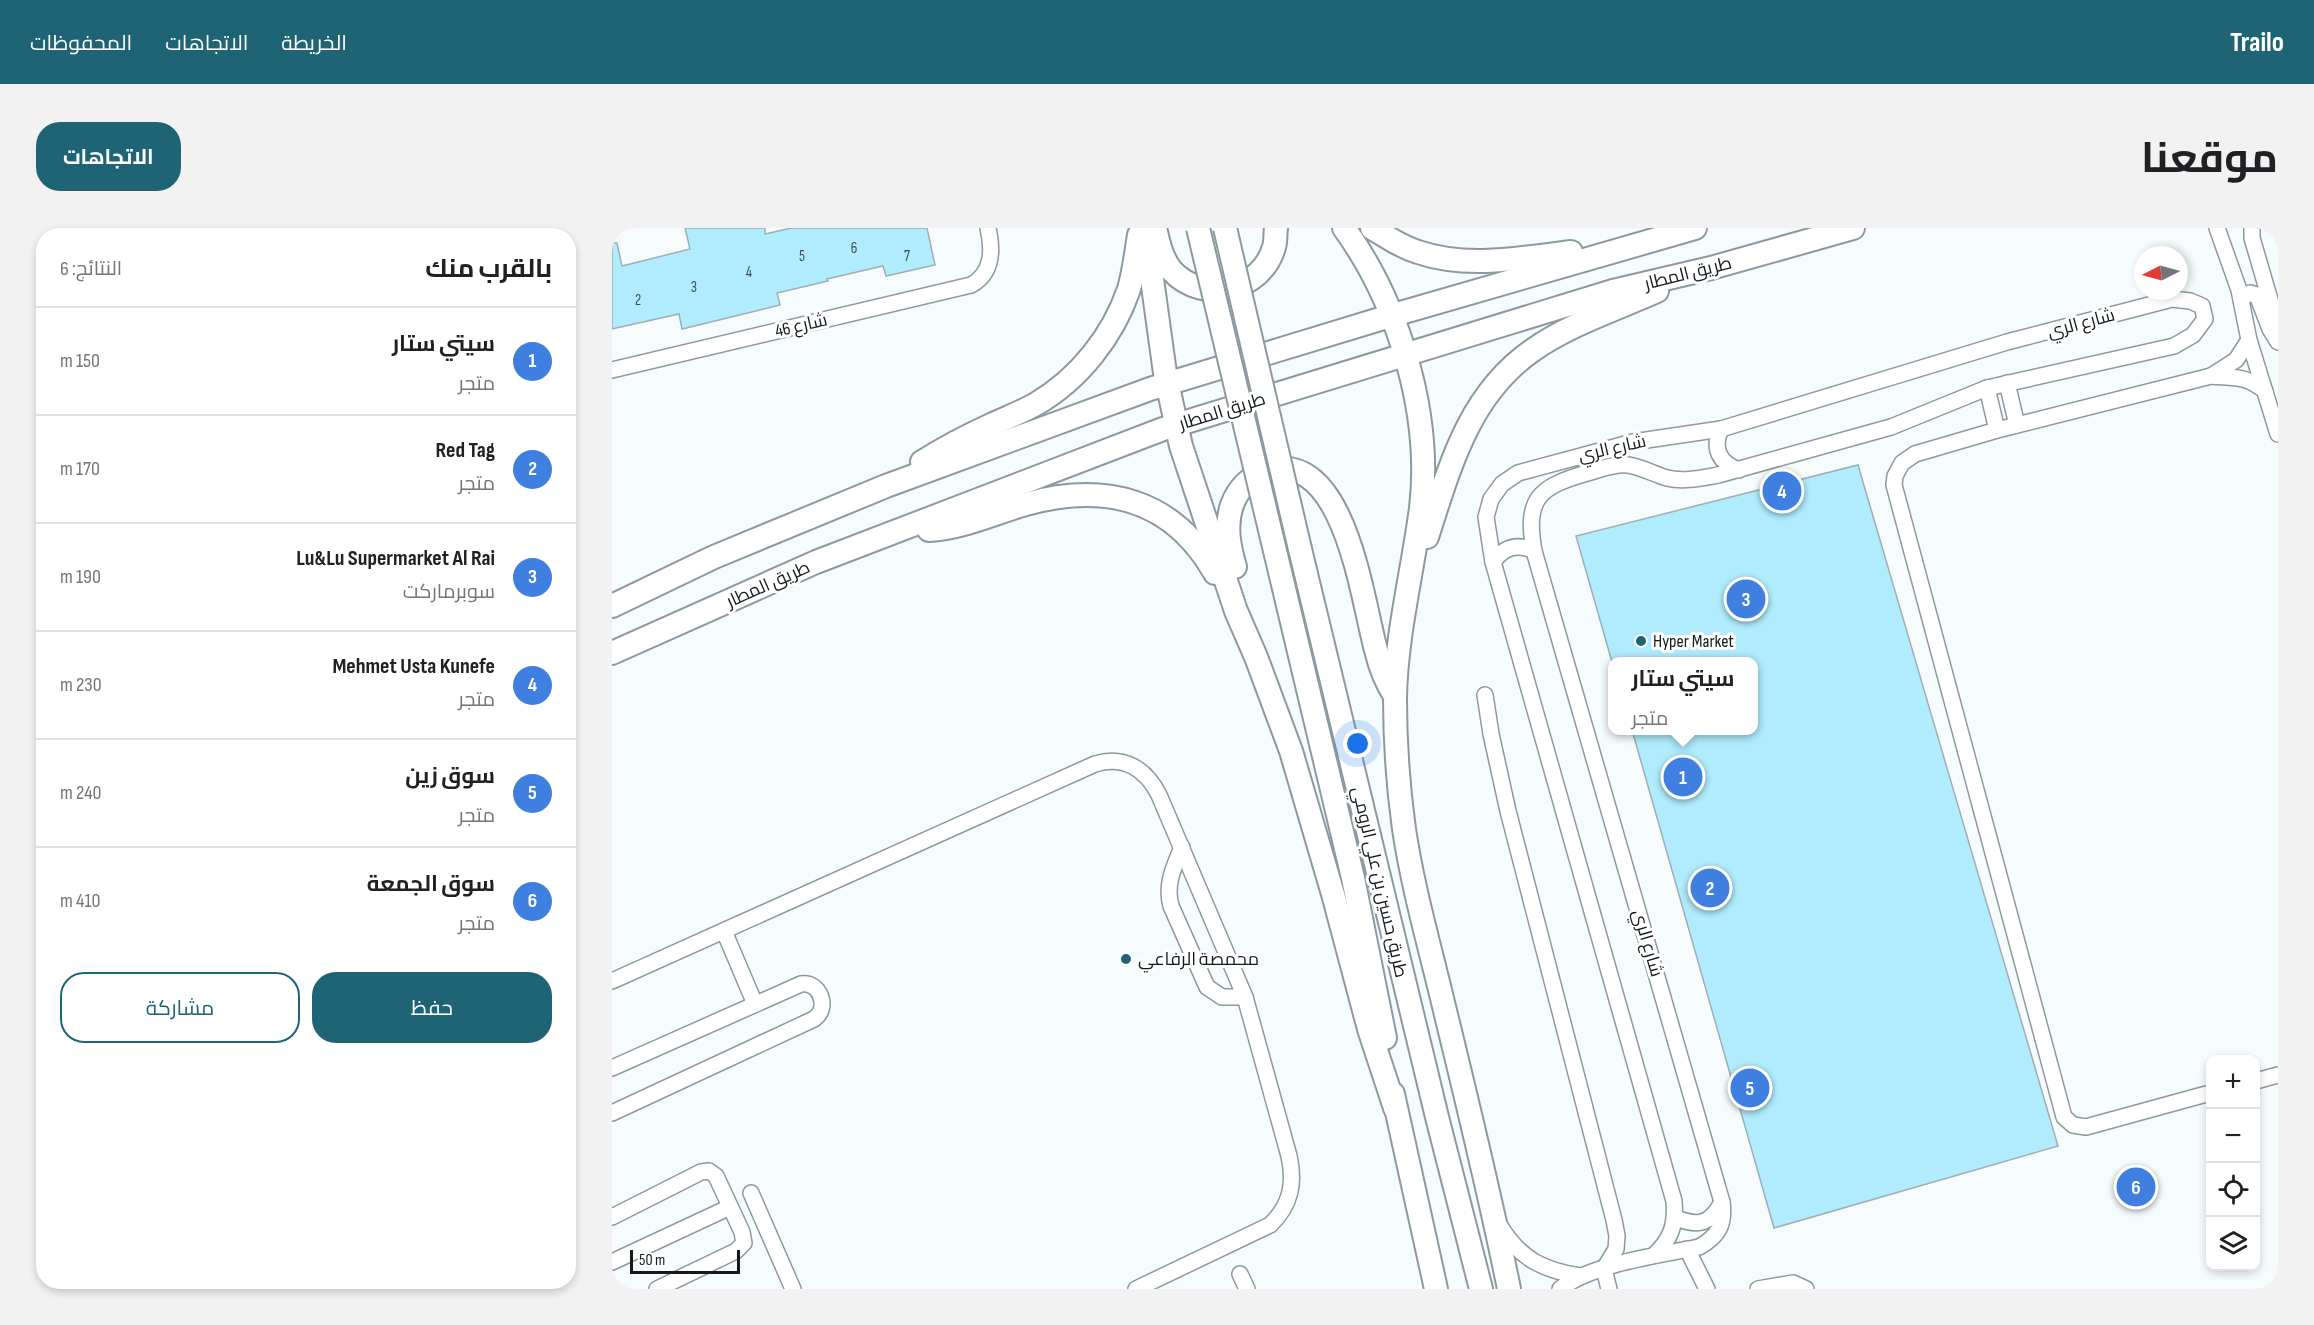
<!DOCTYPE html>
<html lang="ar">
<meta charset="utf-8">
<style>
body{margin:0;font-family:"Sofia Sans Condensed",Cairo,sans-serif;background:#f2f2f2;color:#202124;direction:rtl}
.controls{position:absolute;right:18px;bottom:18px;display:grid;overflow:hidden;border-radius:12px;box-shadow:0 3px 9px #0003}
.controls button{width:54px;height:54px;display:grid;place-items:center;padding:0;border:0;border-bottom:2px solid #e0e0e0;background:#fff;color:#202124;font:30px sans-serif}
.compass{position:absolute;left:1522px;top:18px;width:54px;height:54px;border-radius:50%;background:#fff;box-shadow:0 3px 9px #0003;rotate:264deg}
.scale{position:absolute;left:18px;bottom:15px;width:110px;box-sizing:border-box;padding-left:6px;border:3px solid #141a1c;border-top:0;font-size:16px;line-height:21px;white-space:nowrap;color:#141a1c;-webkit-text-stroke:4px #fff;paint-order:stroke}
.you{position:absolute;left:746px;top:516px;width:21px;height:21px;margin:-15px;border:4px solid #fff;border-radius:50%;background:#1a73e8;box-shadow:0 0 0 9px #1a73e833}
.badge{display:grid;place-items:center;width:39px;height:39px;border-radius:50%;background:#1f6475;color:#fff;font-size:20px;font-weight:700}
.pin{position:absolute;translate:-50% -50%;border:3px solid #fff;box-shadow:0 2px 6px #0006}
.popup{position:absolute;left:996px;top:429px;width:150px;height:78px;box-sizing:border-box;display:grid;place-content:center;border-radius:12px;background:#fff;filter:drop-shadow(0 2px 4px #0005);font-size:20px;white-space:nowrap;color:#757577}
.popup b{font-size:22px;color:#202124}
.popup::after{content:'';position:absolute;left:50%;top:100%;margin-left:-12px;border:12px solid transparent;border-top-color:#fff}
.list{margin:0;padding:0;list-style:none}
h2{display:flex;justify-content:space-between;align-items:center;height:78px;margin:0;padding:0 24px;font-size:26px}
h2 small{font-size:20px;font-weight:400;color:#757577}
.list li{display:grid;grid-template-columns:39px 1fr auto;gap:18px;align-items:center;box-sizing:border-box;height:108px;padding:0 24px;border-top:2px solid #e0e0e0}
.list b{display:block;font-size:22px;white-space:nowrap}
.list p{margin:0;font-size:20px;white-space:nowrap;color:#757577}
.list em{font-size:20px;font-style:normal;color:#757577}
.actions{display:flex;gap:12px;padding:18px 24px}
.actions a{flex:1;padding:14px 0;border:2px solid #1f6475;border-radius:24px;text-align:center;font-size:21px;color:#1f6475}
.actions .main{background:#1f6475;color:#fff}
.icon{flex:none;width:33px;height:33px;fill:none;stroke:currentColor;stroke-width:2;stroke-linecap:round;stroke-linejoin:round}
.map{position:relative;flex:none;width:1666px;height:1061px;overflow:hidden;direction:ltr;border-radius:24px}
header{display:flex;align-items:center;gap:36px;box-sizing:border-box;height:84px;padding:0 30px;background:#1f6475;color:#fff}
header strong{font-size:28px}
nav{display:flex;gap:33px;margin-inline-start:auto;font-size:21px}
.intro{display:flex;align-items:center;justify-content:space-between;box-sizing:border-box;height:144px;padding:0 36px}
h1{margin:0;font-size:42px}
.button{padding:15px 27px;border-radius:24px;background:#1f6475;color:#fff;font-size:21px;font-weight:700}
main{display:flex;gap:36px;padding:0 36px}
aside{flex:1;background:#fff;border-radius:24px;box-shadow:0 3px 9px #0003}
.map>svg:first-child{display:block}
.building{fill:#b0ecfd;stroke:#9faeb3;stroke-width:1.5}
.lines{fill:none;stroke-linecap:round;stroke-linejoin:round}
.minor-casing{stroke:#8b9a9f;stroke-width:18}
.highway-casing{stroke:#8b9a9f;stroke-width:26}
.minor{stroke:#fff;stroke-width:15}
.highway{stroke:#fff;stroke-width:22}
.highway-bridge-casing{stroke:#8b9a9f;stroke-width:26;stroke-linecap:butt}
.highway-bridge{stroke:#fff;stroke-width:22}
.poi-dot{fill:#1f6475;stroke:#fff;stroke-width:2}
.labels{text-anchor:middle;stroke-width:6;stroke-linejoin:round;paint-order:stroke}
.number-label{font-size:15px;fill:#3b4e54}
.street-label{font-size:18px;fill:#141a1c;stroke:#fff}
.poi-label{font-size:18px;fill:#141a1c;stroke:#fff;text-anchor:start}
</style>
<header>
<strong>Trailo</strong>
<nav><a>الخريطة</a><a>الاتجاهات</a><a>المحفوظات</a></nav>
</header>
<div class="intro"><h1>موقعنا</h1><a class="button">الاتجاهات</a></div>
<main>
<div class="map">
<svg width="1666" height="1061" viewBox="0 0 1666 1061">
<rect width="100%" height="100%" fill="#f6fcfe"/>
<g class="building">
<path d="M73 0H153V6L179 0H315L323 37 274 48 271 38 215 51 216 53 165 65 168 77 70 101 67 86 0 101V15H5L10 38 78 21Z"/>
<path d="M1246 237 1446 918 1162 1000 1020 502H1142V434H1000L964 308Z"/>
</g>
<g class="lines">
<defs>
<g id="minor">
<path d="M1605 0 1627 62 1637 112 1666 206"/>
<path d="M1640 0V10L1666 99"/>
<path d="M1629 71 1638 65 1645 67 1658 101 1666 114"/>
<path d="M0 142 359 57C381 45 381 22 376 0"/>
<path d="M1599 148 1624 132 1637 112"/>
<path d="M1395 155 1405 197"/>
<path d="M1375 160 1385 202"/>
<path d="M1109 201C1100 220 1107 235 1127 242"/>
<path d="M881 334C892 319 905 315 922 323"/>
<path d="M873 467 879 506 896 583 1002 992 1005 1008 1004 1021 992 1041 997 1061"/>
<path d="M570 619C562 639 553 656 559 678L595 759 610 769H633"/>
<path d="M112 703 143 776"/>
<path d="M0 753 483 536C512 527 534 541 547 567L633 769 677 928C683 955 679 977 658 997L524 1061"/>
<path d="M0 840 189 756C208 753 218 780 202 791L0 885"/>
<path d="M1644 853 1666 847"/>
<path d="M1598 865 1474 899 1461 897 1452 889 1282 257 1283 248 1290 235 1303 226 1385 202 1599 148C1623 150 1633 147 1653 163"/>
<path d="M139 965 181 1061"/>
<path d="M0 989 89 944 97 943 104 948 130 1004 132 1015 124 1023 45 1061"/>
<path d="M1064 990C1087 999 1098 996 1110 974"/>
<path d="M888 998C908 1031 931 1042 968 1048"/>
<path d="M1075 1021 1095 1061"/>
<path d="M0 1034 118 979"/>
<path d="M628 1046 635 1061"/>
<path d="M948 1061C979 1036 1048 1027 1087 1019 1107 1008 1113 996 1110 974L922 323C913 271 926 259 975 245 988 242 1002 235 1016 237 1029 239 1042 246 1055 250 1072 254 1089 250 1106 247L1279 199 1375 160 1562 118 1581 107 1593 91 1590 78 1578 73 1560 71 1395 114 1109 201 1021 214 906 245 890 256 879 271 874 289 881 334 1062 973C1064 997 1059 1012 1041 1028"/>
<path d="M1146 1061 1181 1055 1194 1061"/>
</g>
<g id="highway">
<path d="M533 0 553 145 569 218 624 383 644 429 679 523 721 666 757 801 783 880"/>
<path d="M732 0C787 76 820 186 809 280 801 342 784 407 783 470 783 513 786 558 792 601 800 655 815 709 828 762 852 861 877 961 897 1061"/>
<path d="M760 0C775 9 789 19 806 24 856 41 909 30 959 24"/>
<path d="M544 4C547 18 551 33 560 43 591 76 650 63 662 19 664 13 663 6 664 0"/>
<path d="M310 234C332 220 355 208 379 197 394 190 410 184 424 176 467 151 501 108 517 61 522 44 524 25 527 7"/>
<path d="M317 302C351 300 382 285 414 276 493 254 561 271 603 345"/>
<path d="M815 309C838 238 857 166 921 122 958 96 1005 81 1045 63"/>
<path d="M688 321 825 889 869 1061"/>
<path d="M664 327 741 650 773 810"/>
<path d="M623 339C617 318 613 298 620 277 626 261 638 248 655 243 733 220 750 372 764 422 768 439 774 454 783 468"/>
<path d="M0 378 102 329 274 258 538 161 778 88 1083 0"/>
<path d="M0 425 204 334 551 201 1001 63 1099 40 1241 0"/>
<path d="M781 866 824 1061"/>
</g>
</defs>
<use href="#minor" class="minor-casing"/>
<use href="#highway" class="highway-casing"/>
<use href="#minor" class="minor"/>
<use href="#highway" class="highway"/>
<defs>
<g id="highway-bridge">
<path d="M586 0 664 327"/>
<path d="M613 0 688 321"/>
</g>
</defs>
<use href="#highway-bridge" class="highway-bridge-casing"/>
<use href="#highway-bridge" class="highway-bridge"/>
</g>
<g class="poi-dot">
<circle cx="1029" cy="413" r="6"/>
<circle cx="514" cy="731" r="6"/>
</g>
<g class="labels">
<g class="number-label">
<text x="242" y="25">6</text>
<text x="190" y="33">5</text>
<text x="295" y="33">7</text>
<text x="137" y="49">4</text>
<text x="82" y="64">3</text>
<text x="26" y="77">2</text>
</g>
<g class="street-label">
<text transform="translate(1076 45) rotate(-14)" y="6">طريق المطار</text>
<text transform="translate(1469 95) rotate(-15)" y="6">شارع الري</text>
<text transform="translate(189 97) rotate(-13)" y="6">شارع 46</text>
<text transform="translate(610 183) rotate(-17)" y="6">طريق المطار</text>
<text transform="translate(1000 220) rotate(-13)" y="6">شارع الري</text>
<text transform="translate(156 356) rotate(-24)" y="6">طريق المطار</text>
<text transform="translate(768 654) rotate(77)" y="6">طريق حسين بن علي الرومي</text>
<text transform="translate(1036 715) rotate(74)" y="6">شارع الري</text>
</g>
<g class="poi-label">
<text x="1041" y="419">Hyper Market</text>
<text x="526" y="737">محمصة الرفاعي</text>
</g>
</g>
</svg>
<div class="controls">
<button>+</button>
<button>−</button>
<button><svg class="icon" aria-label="locate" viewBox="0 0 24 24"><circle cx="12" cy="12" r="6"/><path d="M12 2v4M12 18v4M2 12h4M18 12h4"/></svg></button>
<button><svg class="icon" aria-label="layers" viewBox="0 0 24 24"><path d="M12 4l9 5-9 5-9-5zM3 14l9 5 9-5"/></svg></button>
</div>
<svg class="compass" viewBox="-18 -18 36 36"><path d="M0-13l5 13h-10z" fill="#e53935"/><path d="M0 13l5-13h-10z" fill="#757577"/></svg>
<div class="scale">50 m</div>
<div class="you"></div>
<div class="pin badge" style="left:1071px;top:549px;background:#3f7fe0">1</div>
<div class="popup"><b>سيتي ستار</b>متجر</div>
<div class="pin badge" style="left:1098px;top:660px;background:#3f7fe0">2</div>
<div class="pin badge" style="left:1134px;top:371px;background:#3f7fe0">3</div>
<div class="pin badge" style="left:1170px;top:263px;background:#3f7fe0">4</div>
<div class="pin badge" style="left:1138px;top:860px;background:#3f7fe0">5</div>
<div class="pin badge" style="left:1524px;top:959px;background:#3f7fe0">6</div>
</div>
<aside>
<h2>بالقرب منك<small>النتائج: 6</small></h2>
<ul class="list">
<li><span class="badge" style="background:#3f7fe0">1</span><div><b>سيتي ستار</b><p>متجر</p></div><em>150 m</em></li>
<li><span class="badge" style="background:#3f7fe0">2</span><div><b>Red Tag</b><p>متجر</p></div><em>170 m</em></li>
<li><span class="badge" style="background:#3f7fe0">3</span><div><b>Lu&amp;Lu Supermarket Al Rai</b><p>سوبرماركت</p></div><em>190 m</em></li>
<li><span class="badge" style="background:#3f7fe0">4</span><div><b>Mehmet Usta Kunefe</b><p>متجر</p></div><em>230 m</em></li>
<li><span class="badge" style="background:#3f7fe0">5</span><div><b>سوق زين</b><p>متجر</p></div><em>240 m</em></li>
<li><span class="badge" style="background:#3f7fe0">6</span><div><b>سوق الجمعة</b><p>متجر</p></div><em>410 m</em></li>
</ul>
<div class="actions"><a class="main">حفظ</a><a>مشاركة</a></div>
</aside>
</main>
